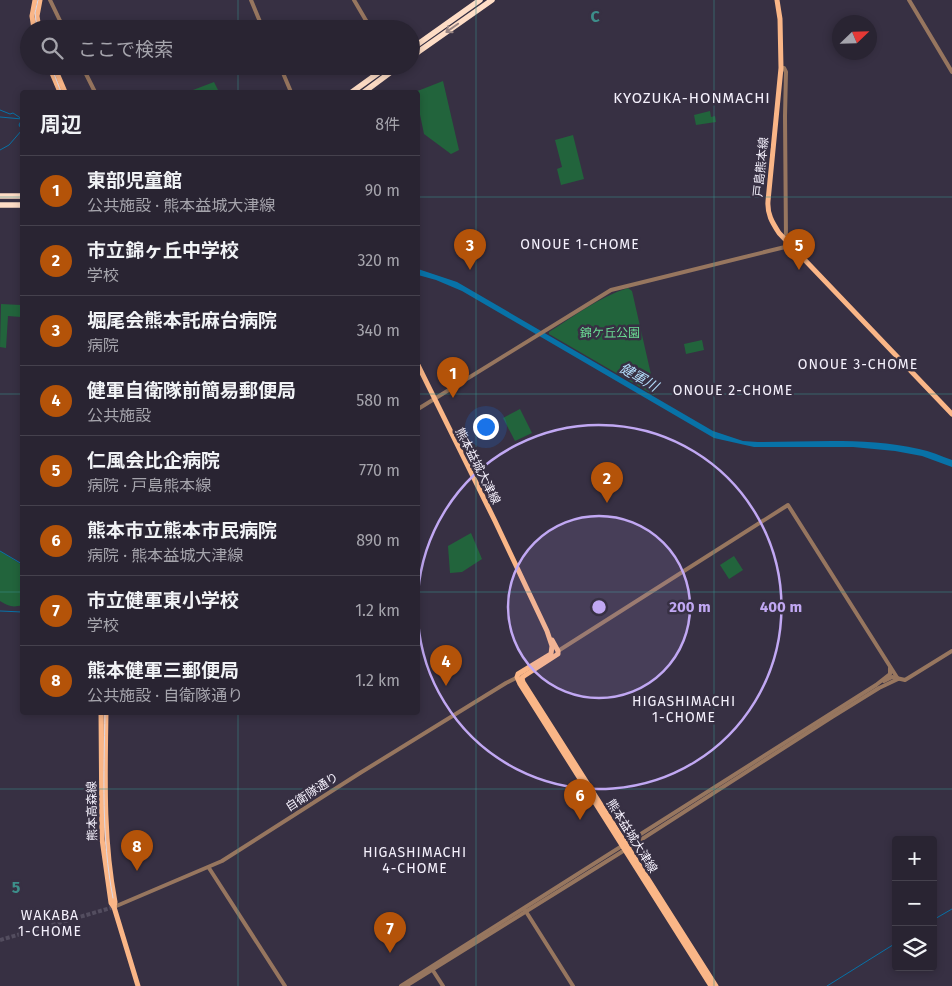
<!DOCTYPE html>
<html lang="ja">
<meta charset="utf-8">
<style>
body{margin:0;font-family:"Fira Sans","Noto Sans JP",sans-serif;background:#35303e;color:#f1f3f6}
.controls{position:absolute;right:15px;bottom:15px;display:grid;overflow:hidden;border-radius:5px;box-shadow:0 2px 8px #0003}
.controls button{width:45px;height:45px;display:grid;place-items:center;padding:0;border:0;border-bottom:1px solid #45414d;background:#292432;color:#f1f3f6;font:25px sans-serif}
.compass{position:absolute;left:832px;top:15px;width:45px;height:45px;border-radius:50%;background:#292432;box-shadow:0 2px 8px #0003;rotate:67deg}
.you{position:absolute;left:485px;top:426px;width:18px;height:18px;margin:-12px;border:4px solid #fff;border-radius:50%;background:#1a73e8;box-shadow:0 0 0 8px #1a73e833}
.badge{display:grid;place-items:center;width:32px;height:32px;border-radius:50%;background:#b45309;color:#fff;font-size:16px;font-weight:700}
.pin{position:absolute;translate:-50% -41px;filter:drop-shadow(0 1px 2px #0008)}
.pin::after{content:'';position:absolute;top:26px;width:18px;height:15px;background:inherit;clip-path:polygon(0 0,100% 0,50% 100%)}
.list{margin:0;padding:0;list-style:none}
h2{display:flex;justify-content:space-between;align-items:center;height:65px;margin:0;padding:0 20px;font-size:21px}
h2 small{font-size:16px;font-weight:400;color:#a5a4ac}
.list li{display:grid;grid-template-columns:32px 1fr auto;gap:15px;align-items:center;box-sizing:border-box;height:70px;padding:0 20px;border-top:1px solid #45414d}
.list b{display:block;font-size:19px;white-space:nowrap}
.list p{margin:0;font-size:16px;white-space:nowrap;color:#a5a4ac}
.list em{font-size:16px;font-style:normal;color:#a5a4ac}
.icon{flex:none;width:28px;height:28px;fill:none;stroke:currentColor;stroke-width:2;stroke-linecap:round;stroke-linejoin:round}
.map{position:relative;flex:none;width:952px;height:986px;overflow:hidden}
.search{position:absolute;background:#292432;box-shadow:0 2px 8px #0003;left:20px;top:20px;width:400px;height:55px;display:flex;align-items:center;gap:12px;box-sizing:border-box;padding:0 18px;border-radius:28px;color:#a5a4ac;font-size:19px}
.panel{position:absolute;background:#292432;box-shadow:0 2px 8px #0003;left:20px;top:90px;width:400px;height:625px;border-radius:5px}
.map>svg:first-child{display:block}
.green{fill:#22643c}
.water{fill:#0872a7}
.lines{fill:none;stroke-linecap:round;stroke-linejoin:round}
.stream{stroke:#0872a7;stroke-width:1}
.minor-tunnel{stroke:#534d5f;stroke-width:4;stroke-dasharray:4 2;stroke-linecap:butt}
.minor{stroke:#97765f;stroke-width:4}
.major{stroke:#fab687;stroke-width:5}
.highway{stroke:#feddc6;stroke-width:5.5}
.tram{stroke:#ddd8e5;stroke-width:1}
.oneway{stroke:#9a8684}
.grid{fill:none;stroke:#3d8e8a;stroke-width:1;stroke-opacity:0.55}
.ring{fill:none;stroke:#c1a8f3;stroke-width:2.5}
.labels{text-anchor:middle;stroke-width:5;stroke-linejoin:round;paint-order:stroke}
.street-label{font-size:12px;fill:#f4f0fc;stroke:#373043}
.park-label{font-size:12px;fill:#6bde95;stroke:#373043}
.neighbourhood-label{font-size:14px;letter-spacing:1px;fill:#f4f0fc;stroke:#373043}
.water-label{font-size:14px;font-style:italic;fill:#b2daf8;stroke:#373043}
.quarter-label{font-size:15px;letter-spacing:1px;fill:#f4f0fc;stroke:#373043}
.grid-label{font-size:16px;text-anchor:middle;font-weight:bold;fill:#3d8e8a;stroke:#373043;stroke-width:5;stroke-linejoin:round;paint-order:stroke}
.centre{fill:#c1a8f3;stroke:#373043;stroke-width:2.5}
.ring-label{font-size:15px;text-anchor:middle;font-weight:bold;fill:#c1a8f3;stroke:#373043;stroke-width:5;stroke-linejoin:round;paint-order:stroke}
</style>
<div class="map">
<svg width="952" height="986" viewBox="0 0 952 986">
<rect width="100%" height="100%" fill="#373043"/>
<g class="green">
<path d="M443 81 459 150 451 154 424 134 418 105V92H415Z"/>
<path d="M214 82 219 92H194L193 90Z"/>
<path d="M710 111 711 117 715 116 716 122 696 125 694 115Z"/>
<path d="M573 135 584 179 561 185 557 169 562 167 555 140Z"/>
<path d="M628 288 632 291 655 392 654 395 549 334V332C574 316 599 297 628 288Z"/>
<path d="M1 304 21 305V317L8 316 6 348 0 347Z"/>
<path d="M702 340 704 350 686 354 684 344Z"/>
<path d="M520 409 532 433 515 441 503 418Z"/>
<path d="M471 533 482 559 462 572 450 573 448 546Z"/>
<path d="M0 551 22 565V605C13 608 8 606 0 601Z"/>
<path d="M734 556 743 570 729 579 720 565Z"/>
</g>
<path class="water" d="M418 269 457 282 713 431 743 441 758 442C811 442 866 437 919 449 930 451 941 456 952 460V467L922 456 895 451 853 447H754L714 438 462 291 436 280 418 275Z"/>
<g class="lines">
<g class="stream">
<path d="M0 110 10 114 13 113 22 119"/>
<path d="M0 117 22 119"/>
<path d="M0 150 9 145 22 130 19 125 22 119"/>
<path d="M0 551 22 564"/>
<path d="M0 611 22 612"/>
<path d="M933 920 952 909"/>
<path d="M827 986 896 943"/>
</g>
<path class="minor-tunnel" d="M0 940 114 907"/>
<g class="minor">
<path d="M50 0 64 29"/>
<path d="M251 0 263 29"/>
<path d="M354 0 371 29"/>
<path d="M909 0 952 72"/>
<path d="M82 66 95 92"/>
<path d="M280 66 291 92"/>
<path d="M781 68H784L786 72 785 116 786 240"/>
<path d="M418 409 611 290 785 247"/>
<path d="M558 651 788 505 898 679"/>
<path d="M884 681 892 677 905 680 952 651"/>
<path d="M209 868 285 986"/>
<path d="M114 907 222 861 360 773 506 683 520 676"/>
<path d="M525 910 573 986"/>
<path d="M432 969 443 986"/>
<path d="M401 986 876 685 890 674V668"/>
<path d="M406 986 628 848 832 717 879 688 898 679"/>
</g>
<g class="major">
<path d="M777 0 780 19 781 68 768 201C767 214 772 222 779 233L952 414"/>
<path d="M34 29 32 16 35 0"/>
<path d="M39 29 37 16 40 0"/>
<path d="M49 66 60 92"/>
<path d="M54 66 65 92"/>
<path d="M418 365 495 521 547 631 552 646 551 654 518 674 517 677 520 684 711 986"/>
<path d="M552 640 558 651V654L524 676 522 678 523 682 716 986"/>
<path d="M101 712 102 839 111 903 114 907"/>
<path d="M106 712C105 777 103 839 115 902L114 907 138 986"/>
</g>
<g class="highway">
<path d="M411 49 480 0"/>
<path d="M411 57 492 0"/>
<path d="M352 92 388 66"/>
<path d="M364 92 399 66"/>
<path d="M0 196H22"/>
<path d="M0 205H22"/>
</g>
<g class="tram">
<path d="M37 29 35 13 38 0"/>
<path d="M51 66 61 92"/>
<path d="M105 712C104 775 101 836 113 898"/>
</g>
</g>
<defs><path id="oneway-shaft" d="M-6 0H5M1.5-3L5.5 0L1.5 3" fill="none" stroke-width="1.6" stroke-linecap="round" stroke-linejoin="round" transform="scale(1.25)"/></defs>
<use class="oneway" href="#oneway-shaft" transform="translate(452 28) rotate(145)"/>
<path class="grid" d="M238 0V29M476 0V986M714 0V986M238 66V92M0 197H22M418 197H952M0 394H22M418 394H952M0 592H22M418 592H952M238 712V986M0 789H952"/>
<circle cx="599" cy="607" r="91" fill="#c1a8f3" fill-opacity=".12"/>
<g class="ring">
<circle cx="599" cy="607" r="91"/>
<path d="M418 593A182 182 0 1 1 418 621"/>
</g>
<g class="labels">
<g class="street-label">
<text transform="translate(761 167) rotate(-84)" y="4">戸島熊本線</text>
<text transform="translate(478 466) rotate(63)" y="4">熊本益城大津線</text>
<text transform="translate(312 792) rotate(-33)" y="4">自衛隊通り</text>
<text transform="translate(92 811) rotate(-91)" y="4">熊本高森線</text>
<text transform="translate(632 836) rotate(58)" y="4">熊本益城大津線</text>
</g>
<g class="park-label">
<text x="610" y="337">錦ケ丘公園</text>
</g>
<g class="neighbourhood-label">
<text x="580" y="249">ONOUE 1-CHOME</text>
<text x="858" y="369">ONOUE 3-CHOME</text>
<text x="733" y="395">ONOUE 2-CHOME</text>
<text x="684" y="706">HIGASHIMACHI<tspan x="684" dy="16">1-CHOME</tspan></text>
<text x="415" y="857">HIGASHIMACHI<tspan x="415" dy="16">4-CHOME</tspan></text>
<text x="50" y="920">WAKABA<tspan x="50" dy="16">1-CHOME</tspan></text>
</g>
<g class="water-label">
<text transform="translate(639 377) rotate(30)" y="5">健軍川</text>
</g>
<g class="quarter-label">
<text x="692" y="103">KYOZUKA-HONMACHI</text>
</g>
</g>
<g class="grid-label">
<text x="595" y="22">C</text>
<text x="16" y="893">5</text>
</g>
<circle cx="599" cy="607" r="8" class="centre"/>
<g class="ring-label">
<text x="690" y="612">200 m</text>
<text x="781" y="612">400 m</text>
</g>
</svg>
<div class="controls">
<button>+</button>
<button>−</button>
<button><svg class="icon" aria-label="layers" viewBox="0 0 24 24"><path d="M12 4l9 5-9 5-9-5zM3 14l9 5 9-5"/></svg></button>
</div>
<svg class="compass" viewBox="-18 -18 36 36"><path d="M0-13l5 13h-10z" fill="#e53935"/><path d="M0 13l5-13h-10z" fill="#a5a4ac"/></svg>
<div class="you"></div>
<div class="pin badge" style="left:453px;top:398px">1</div>
<div class="pin badge" style="left:607px;top:503px">2</div>
<div class="pin badge" style="left:470px;top:270px">3</div>
<div class="pin badge" style="left:446px;top:686px">4</div>
<div class="pin badge" style="left:799px;top:270px">5</div>
<div class="pin badge" style="left:580px;top:820px">6</div>
<div class="pin badge" style="left:390px;top:953px">7</div>
<div class="pin badge" style="left:137px;top:871px">8</div>
<div class="search"><svg class="icon" aria-label="search" viewBox="0 0 24 24"><circle cx="10" cy="10" r="6"/><path d="M15 15l6 6"/></svg>ここで検索</div>
<section class="panel">
<h2>周辺<small>8件</small></h2>
<ul class="list">
<li><span class="badge">1</span><div><b>東部児童館</b><p>公共施設 · 熊本益城大津線</p></div><em>90 m</em></li>
<li><span class="badge">2</span><div><b>市立錦ヶ丘中学校</b><p>学校</p></div><em>320 m</em></li>
<li><span class="badge">3</span><div><b>堀尾会熊本託麻台病院</b><p>病院</p></div><em>340 m</em></li>
<li><span class="badge">4</span><div><b>健軍自衛隊前簡易郵便局</b><p>公共施設</p></div><em>580 m</em></li>
<li><span class="badge">5</span><div><b>仁風会比企病院</b><p>病院 · 戸島熊本線</p></div><em>770 m</em></li>
<li><span class="badge">6</span><div><b>熊本市立熊本市民病院</b><p>病院 · 熊本益城大津線</p></div><em>890 m</em></li>
<li><span class="badge">7</span><div><b>市立健軍東小学校</b><p>学校</p></div><em>1.2 km</em></li>
<li><span class="badge">8</span><div><b>熊本健軍三郵便局</b><p>公共施設 · 自衛隊通り</p></div><em>1.2 km</em></li>
</ul>
</section>
</div>
